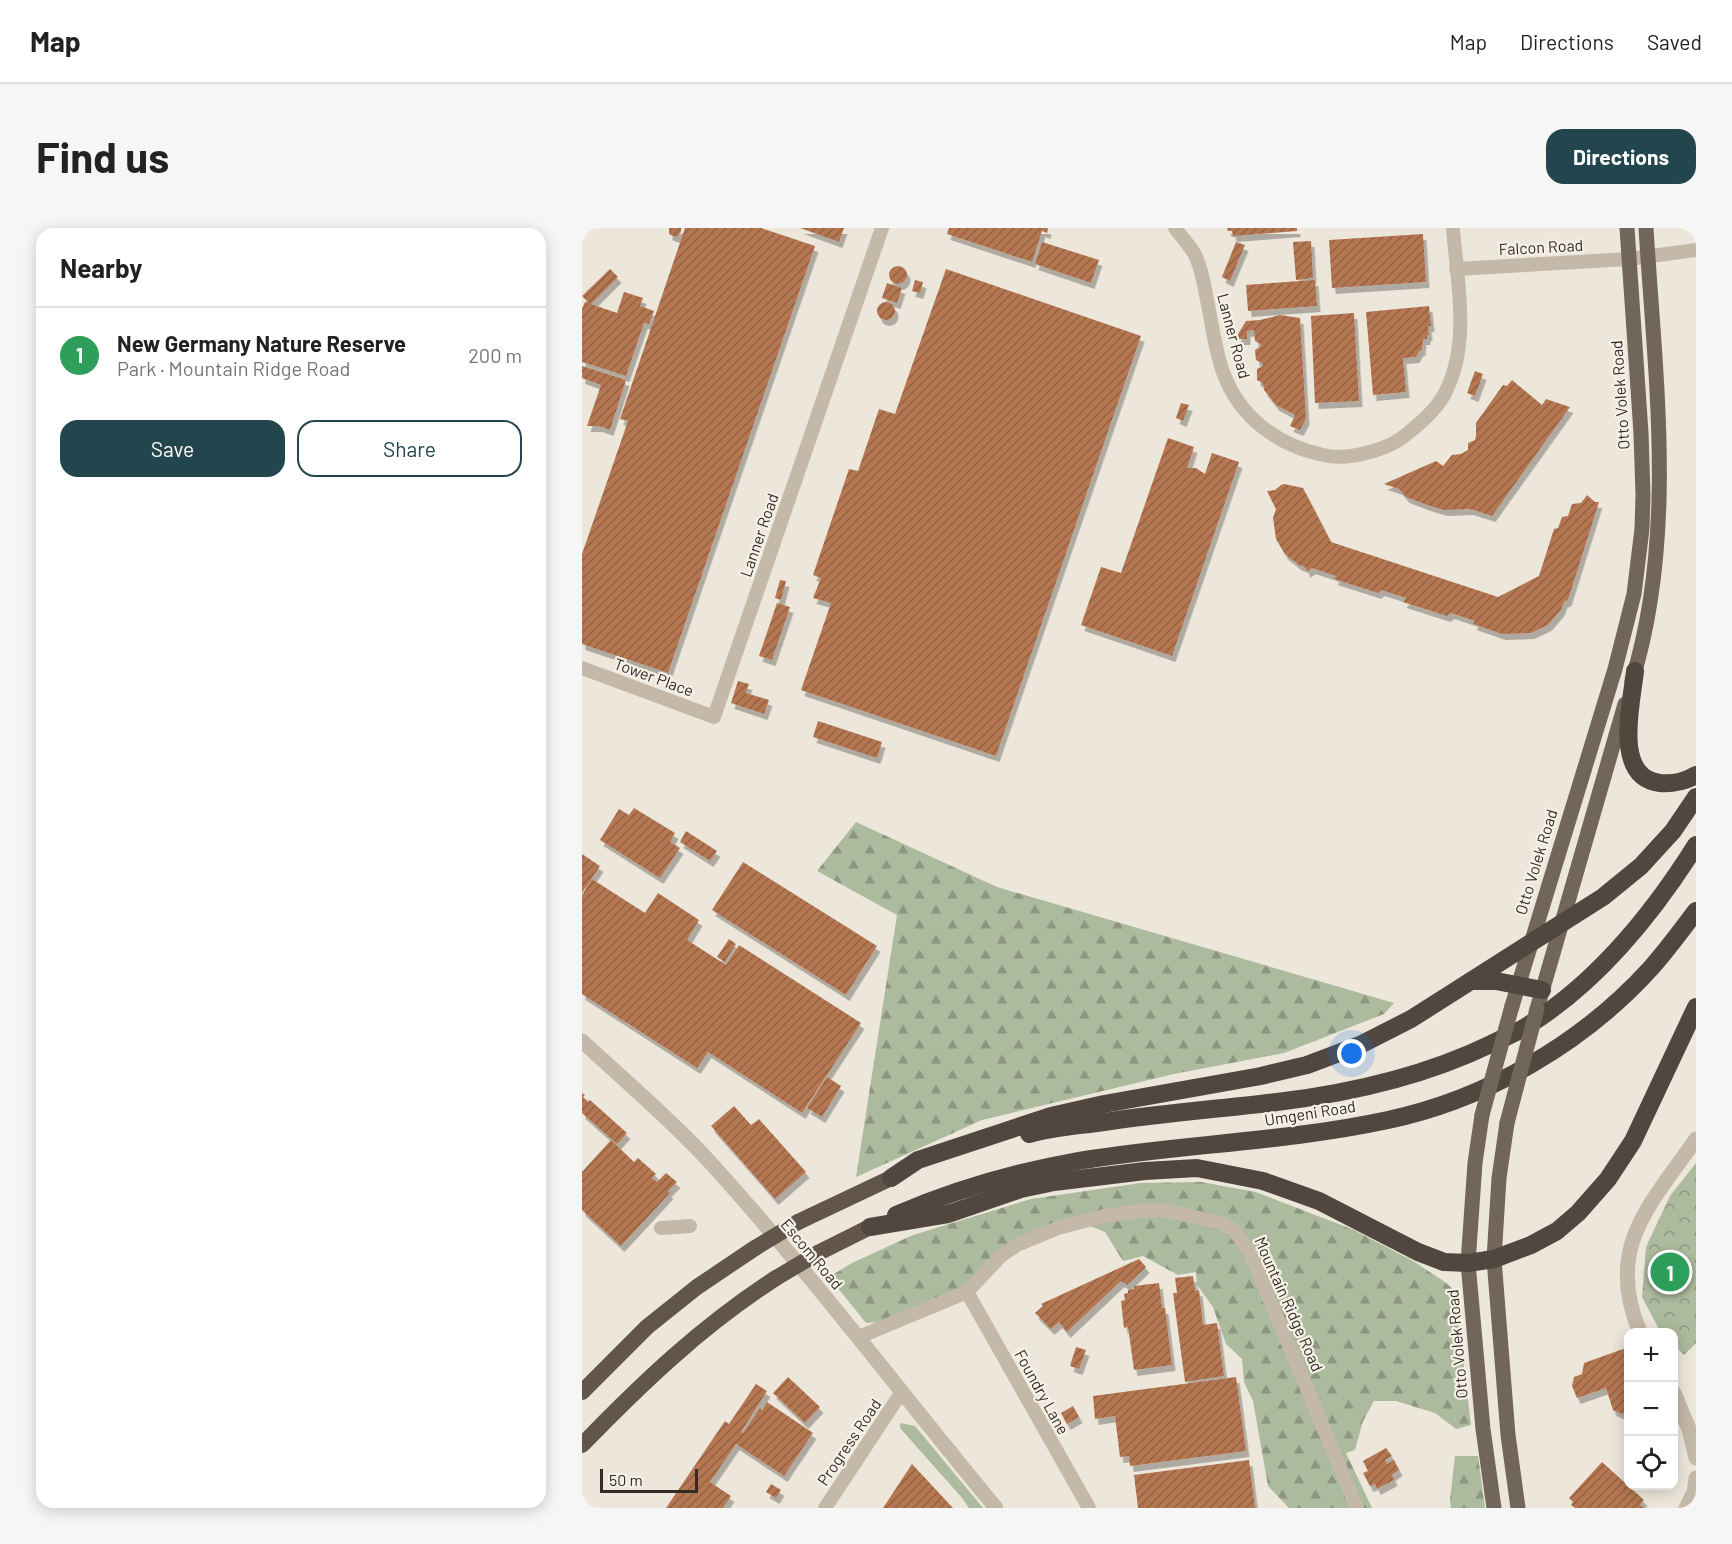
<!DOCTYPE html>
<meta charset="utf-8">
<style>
body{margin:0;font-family:Barlow,sans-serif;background:#f6f6f6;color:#222}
.controls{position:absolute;right:18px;bottom:18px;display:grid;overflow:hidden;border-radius:12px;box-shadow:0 3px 15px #0003}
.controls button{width:54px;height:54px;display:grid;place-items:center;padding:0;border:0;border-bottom:2px solid #e0e0e0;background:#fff;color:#222;font:30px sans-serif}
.scale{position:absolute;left:18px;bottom:15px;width:98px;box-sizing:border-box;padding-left:6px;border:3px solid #322c27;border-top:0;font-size:16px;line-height:21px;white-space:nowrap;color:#322c27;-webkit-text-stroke:4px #f6f1e6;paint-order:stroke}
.you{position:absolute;left:770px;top:826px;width:21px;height:21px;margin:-15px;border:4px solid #fff;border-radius:50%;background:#1a73e8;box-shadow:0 0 0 9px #1a73e833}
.badge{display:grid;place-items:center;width:39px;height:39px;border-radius:50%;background:#23454d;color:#fff;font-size:20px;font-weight:700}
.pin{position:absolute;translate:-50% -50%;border:3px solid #fff;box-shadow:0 2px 6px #0006}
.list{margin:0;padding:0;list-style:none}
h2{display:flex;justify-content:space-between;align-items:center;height:78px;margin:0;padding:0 24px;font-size:26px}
h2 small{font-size:20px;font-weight:400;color:#767676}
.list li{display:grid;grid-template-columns:39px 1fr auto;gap:18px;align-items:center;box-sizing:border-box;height:96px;padding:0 24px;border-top:2px solid #e0e0e0}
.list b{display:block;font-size:22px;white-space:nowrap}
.list p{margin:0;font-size:20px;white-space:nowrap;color:#767676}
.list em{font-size:20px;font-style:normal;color:#767676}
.actions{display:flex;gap:12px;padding:18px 24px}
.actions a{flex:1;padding:14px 0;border:2px solid #23454d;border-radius:18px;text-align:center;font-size:21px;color:#23454d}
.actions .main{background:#23454d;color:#fff}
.icon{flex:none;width:33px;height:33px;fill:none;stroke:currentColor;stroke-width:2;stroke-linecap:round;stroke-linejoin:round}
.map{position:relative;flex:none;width:1114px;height:1280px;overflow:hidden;border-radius:18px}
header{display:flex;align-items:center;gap:36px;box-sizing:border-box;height:84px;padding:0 30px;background:#fff;border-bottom:2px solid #e0e0e0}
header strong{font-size:28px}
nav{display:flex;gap:33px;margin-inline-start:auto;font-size:21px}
.intro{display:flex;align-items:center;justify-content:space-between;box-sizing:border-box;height:144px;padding:0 36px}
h1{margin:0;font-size:42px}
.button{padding:15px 27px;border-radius:18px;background:#23454d;color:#fff;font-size:21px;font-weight:700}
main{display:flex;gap:36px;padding:0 36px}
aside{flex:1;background:#fff;border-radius:18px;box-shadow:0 3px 15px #0003}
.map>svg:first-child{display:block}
.green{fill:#acba9d}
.forest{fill:url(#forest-firs)}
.park{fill:url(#park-crowns)}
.building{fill:url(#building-hatch);filter:url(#shadow)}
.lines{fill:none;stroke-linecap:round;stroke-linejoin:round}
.minor{stroke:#c4b8a8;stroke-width:14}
.tertiary{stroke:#c4b8a8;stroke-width:15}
.primary{stroke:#72655a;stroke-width:15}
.trunk{stroke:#62564c;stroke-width:16}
.motorway{stroke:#51473f;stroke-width:18}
.primary-bridge{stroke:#72655a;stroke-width:15}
.trunk-bridge{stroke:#62564c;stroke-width:16}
.labels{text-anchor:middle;stroke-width:4.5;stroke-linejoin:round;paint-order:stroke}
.street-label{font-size:16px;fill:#322c27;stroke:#f6f1e6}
</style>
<header>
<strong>Map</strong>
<nav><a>Map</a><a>Directions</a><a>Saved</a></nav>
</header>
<div class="intro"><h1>Find us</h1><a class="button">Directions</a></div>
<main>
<aside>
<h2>Nearby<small></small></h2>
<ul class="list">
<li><span class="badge" style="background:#2e9e5b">1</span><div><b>New Germany Nature Reserve</b><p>Park · Mountain Ridge Road</p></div><em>200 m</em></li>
</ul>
<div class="actions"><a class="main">Save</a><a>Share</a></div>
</aside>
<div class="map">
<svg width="1114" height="1280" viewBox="0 0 1114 1280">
<defs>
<pattern id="forest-firs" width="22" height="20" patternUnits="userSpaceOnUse" patternTransform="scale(1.5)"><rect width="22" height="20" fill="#acba9d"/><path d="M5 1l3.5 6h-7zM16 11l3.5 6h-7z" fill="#8d9780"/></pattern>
<pattern id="park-crowns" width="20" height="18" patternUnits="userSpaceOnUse" patternTransform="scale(1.5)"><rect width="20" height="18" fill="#acba9d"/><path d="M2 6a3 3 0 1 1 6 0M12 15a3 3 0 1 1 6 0" fill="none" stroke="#8d9780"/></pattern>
<pattern id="building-hatch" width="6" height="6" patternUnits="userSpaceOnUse" patternTransform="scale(1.5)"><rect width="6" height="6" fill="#b57751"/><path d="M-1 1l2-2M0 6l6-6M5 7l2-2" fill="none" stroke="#946243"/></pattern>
<filter id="shadow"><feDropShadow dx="3.5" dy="6" stdDeviation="0" flood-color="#0004"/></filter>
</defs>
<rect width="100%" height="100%" fill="#ede7db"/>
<path class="green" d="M318 1195 333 1198 401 1280H387L381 1271 318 1200Z"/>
<g class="forest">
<path d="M274 594 415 659 812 775 802 786 702 825 592 846 400 892 274 949 315 687 235 643Z"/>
<path d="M619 954 674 964 772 1002 831 1033 863 1054 873 1063 889 1197 874 1201 853 1185 814 1173H792L781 1193 773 1222 764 1225 790 1280H707L686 1258 671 1173 662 1154 660 1131 644 1116 631 1079 615 1057 614 1044 596 1047 561 1028 541 1033 523 1004 499 994 435 1017 396 1053 322 1092 284 1095 247 1049 270 1035 331 1007 449 971 559 955Z"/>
<path d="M873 1228H896L903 1280H869L868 1272Z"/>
</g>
<path class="park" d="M1114 935V1115L1102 1127 1092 1117V1104L1078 1103 1060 1069 1064 1019 1088 968Z"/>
<g class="building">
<path d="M87 0H99V4L95 9 91 8 87 6Z"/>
<path d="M103 0H179L233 18 86 445 0 416V326L46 193 38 191Z"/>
<path d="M218 0H262L257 14Z"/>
<path d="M367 0H466L465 5 460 3 450 34 365 6Z"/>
<path d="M645 0H715V3L651 8 650 3H646Z"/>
<path d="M841 6 844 54 750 60 747 12Z"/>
<path d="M729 13 731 50 714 52 711 14Z"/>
<path d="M460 14 517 32 509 55 453 36Z"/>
<path d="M654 14 663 17 648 53 640 49Z"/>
<circle cx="316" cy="47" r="9"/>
<path d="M28 41 36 49 9 76 35 85 42 64 61 70 58 78 72 83 67 96 62 95 44 148 0 134V81L3 74 7 75 0 68Z"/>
<path d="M364 41 559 108 414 528 219 462 249 375 231 370 239 350 231 347 267 241 276 243 297 181 313 186Z"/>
<path d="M333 52 341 54 338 65 330 63Z"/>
<path d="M733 52 735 78 666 83 664 57Z"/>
<path d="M305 55 320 60 315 75 300 70Z"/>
<circle cx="304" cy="83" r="9"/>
<path d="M847 78 849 98H846L847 107H845V111H841L840 122 837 123 834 129 821 130 824 164 791 167 784 84Z"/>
<path d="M772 85 777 173 733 175 729 88Z"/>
<path d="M698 87 718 90 724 191 718 202 708 198 713 187 694 177 682 162 681 155 675 152V141L681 138 680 135 674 132 673 122 679 118V116L673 113 672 102 665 103V111H653L664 93 678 92Z"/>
<path d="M0 138 44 152 28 202 17 198H5L19 157 0 150Z"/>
<path d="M893 143 901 146 893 168 885 165Z"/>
<path d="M930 152 960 177 964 171 988 179 910 288 888 281 862 282 845 277 824 269 817 261 802 256 854 233 861 238 870 227 879 226 886 222V215L893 212 894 208V195L921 157 925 158Z"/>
<path d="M599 175 607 177 601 193 594 190Z"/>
<path d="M586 210 612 219 605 240H614L623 246 630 225 657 234 590 428 499 397 519 339 539 345Z"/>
<path d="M702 256 721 260 749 314 916 369 957 348 972 301 976 300 980 289 986 288 990 276 999 275 1005 267 1013 274H1017L986 372 982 374 979 382 966 397 949 405 920 406 891 396 893 393 869 385 865 388 821 374 824 370 799 362 796 365 752 351 754 348 730 340 725 344 723 339 717 337 703 326 694 311 691 290 694 281 685 263 693 262 699 257Z"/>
<path d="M198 352 204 353 199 372 193 370Z"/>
<path d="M195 375 208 379 190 432 177 428Z"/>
<path d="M156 453 167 456 164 465 187 472 182 486 149 475Z"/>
<path d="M236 493 300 514 295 530 231 509Z"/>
<path d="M52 580 93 605 88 614 98 620 78 650 18 612 37 581 47 587Z"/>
<path d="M104 603 135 623 128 633 98 614Z"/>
<path d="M0 626 18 638 0 665Z"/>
<path d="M161 634 295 718 264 767 130 682Z"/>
<path d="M10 651 63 685 76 665 117 692 105 712 144 737 157 717 279 795 220 885 126 824 115 840 0 766V667Z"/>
<path d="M147 711 154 716 143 734 135 729Z"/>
<path d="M245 849 259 858 240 889 225 880Z"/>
<path d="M0 865 3 867 1 869 6 874 8 872 45 905 35 916 0 885Z"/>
<path d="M152 878 169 897 177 891 224 944 193 971 129 898Z"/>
<path d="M29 912 52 934 56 930 74 946 70 950 75 954 84 945 95 954 86 963 88 965 39 1018 0 982V944Z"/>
<path d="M557 1031 564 1039 545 1057 539 1053 485 1104 477 1094 469 1101 453 1085 461 1078 459 1076Z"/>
<path d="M611 1048 613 1063 617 1062 621 1097 635 1095 642 1148 603 1154 591 1065H595L593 1050Z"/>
<path d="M577 1055 580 1080H583L590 1137 552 1142 546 1099 542 1100 539 1073 543 1072 542 1066 546 1065V1062L552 1061V1058Z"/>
<path d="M494 1119 504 1122 497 1141 488 1138Z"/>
<path d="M1044 1120 1046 1125V1184L1040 1186 1031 1182 1024 1160 995 1170 990 1158 992 1149 1000 1146 1002 1135Z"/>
<path d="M206 1149 238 1179 223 1195 191 1165Z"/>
<path d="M654 1149 664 1223 548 1238 547 1228 538 1229 533 1188 513 1191 511 1168Z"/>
<path d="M174 1156 185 1163 159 1204 161 1205 178 1180 180 1182 185 1174 231 1205 202 1248 154 1216 128 1254 149 1268 141 1280H84L143 1193 147 1196Z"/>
<path d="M491 1178 497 1189 485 1196 479 1185Z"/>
<path d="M804 1220 810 1228 803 1232 805 1236 812 1232 817 1242 810 1247 812 1252 795 1261 793 1256 788 1258 781 1245 786 1243 781 1233Z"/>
<path d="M667 1232 673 1280H556L552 1247Z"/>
<path d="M1020 1234 1062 1272 1058 1277 1062 1280H993L989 1277 991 1274 987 1270Z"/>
<path d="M330 1236 371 1280H301Z"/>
<path d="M189 1256 199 1262 194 1270 184 1264Z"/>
</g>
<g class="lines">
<g class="minor">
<path d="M593 0C599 8 607 17 612 25 621 42 623 64 627 82 631 103 634 125 641 144 657 189 695 217 741 227 765 233 808 222 826 205 840 194 855 181 863 165 889 115 875 54 871 0"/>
<path d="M874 41 1047 31 1114 22"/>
<path d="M0 440 132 489 300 0"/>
<path d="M79 1000 108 998"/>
<path d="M385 1064 507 1280"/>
<path d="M277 1109 385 1064 419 1028 435 1017 476 1000 522 988 565 982 585 983 640 995 650 1001 658 1010 669 1027 775 1280"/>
<path d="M243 1280 319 1165"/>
</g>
<g class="tertiary">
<path d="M0 813C42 852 87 890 126 932 227 1043 318 1164 414 1280"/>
<path d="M1058 1104C1022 1020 1068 977 1114 911"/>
<path d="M1092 1165 1107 1201 1114 1230"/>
<path d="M1104 1280 1112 1264 1114 1250"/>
</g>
<g class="primary">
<path d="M1050 453C1095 307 1073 149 1064 0"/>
<path d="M930 778 1033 441 1052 366 1060 301 1061 267 1059 205 1045 0"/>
<path d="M955 781 1043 476"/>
<path d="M900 887 893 935 886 1035 901 1201 912 1280"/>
<path d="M925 895 917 950 912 1031 926 1207 936 1280"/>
</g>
<g class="trunk">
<path d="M216 994 309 950"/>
<path d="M236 1025 288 999"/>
<path d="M0 1164 65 1099 115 1059 173 1020"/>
<path d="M0 1217C61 1154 120 1098 194 1050"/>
</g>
<g class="motorway">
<path d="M1053 443C1050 474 1030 549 1078 555 1092 556 1102 554 1114 547"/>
<path d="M889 753H914L960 762"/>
<path d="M447 906C469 900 492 898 515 895 574 886 635 881 695 874 769 865 841 849 909 816 921 810 934 805 945 798 1016 754 1070 687 1114 617"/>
<path d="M309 950 336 932 469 888 522 876 679 848 725 837 778 817 829 791 1021 669 1059 638 1091 603 1114 569"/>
<path d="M314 987C372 962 434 944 496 933 599 916 704 914 806 892 905 871 1001 815 1069 740 1085 722 1099 703 1114 683"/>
<path d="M288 999 366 986 439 961 472 954 563 943 615 940 681 953 737 973 836 1024 862 1034 886 1035 912 1031 949 1017 975 1003 996 985 1026 951 1051 913 1114 779"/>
</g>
<g class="primary-bridge">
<path d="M900 887 930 778"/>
<path d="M925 895 955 781"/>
</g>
<g class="trunk-bridge">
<path d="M173 1020 216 994"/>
<path d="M194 1050 236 1025"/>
</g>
</g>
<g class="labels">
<g class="street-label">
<text transform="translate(959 19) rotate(-3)" y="6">Falcon Road</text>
<text transform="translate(652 108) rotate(75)" y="6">Lanner Road</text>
<text transform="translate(1038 167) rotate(-94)" y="6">Otto Volek Road</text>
<text transform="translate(177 307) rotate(-71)" y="6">Lanner Road</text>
<text transform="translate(72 449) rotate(20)" y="6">Tower Place</text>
<text transform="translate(954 634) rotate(-73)" y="6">Otto Volek Road</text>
<text transform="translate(728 885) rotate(-9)" y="6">Umgeni Road</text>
<text transform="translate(230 1026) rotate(50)" y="6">Escom Road</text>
<text transform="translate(707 1076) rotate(66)" y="6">Mountain Ridge Road</text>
<text transform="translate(875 1116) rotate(-95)" y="6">Otto Volek Road</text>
<text transform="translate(460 1164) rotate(61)" y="6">Foundry Lane</text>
<text transform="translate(267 1214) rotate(-56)" y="6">Progress Road</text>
</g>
</g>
</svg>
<div class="controls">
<button>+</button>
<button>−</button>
<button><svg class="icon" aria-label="locate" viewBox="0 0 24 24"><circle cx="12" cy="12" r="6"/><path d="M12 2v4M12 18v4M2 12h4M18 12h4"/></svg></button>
</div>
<div class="scale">50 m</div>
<div class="you"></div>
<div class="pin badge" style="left:1088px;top:1044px;background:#2e9e5b">1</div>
</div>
</main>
